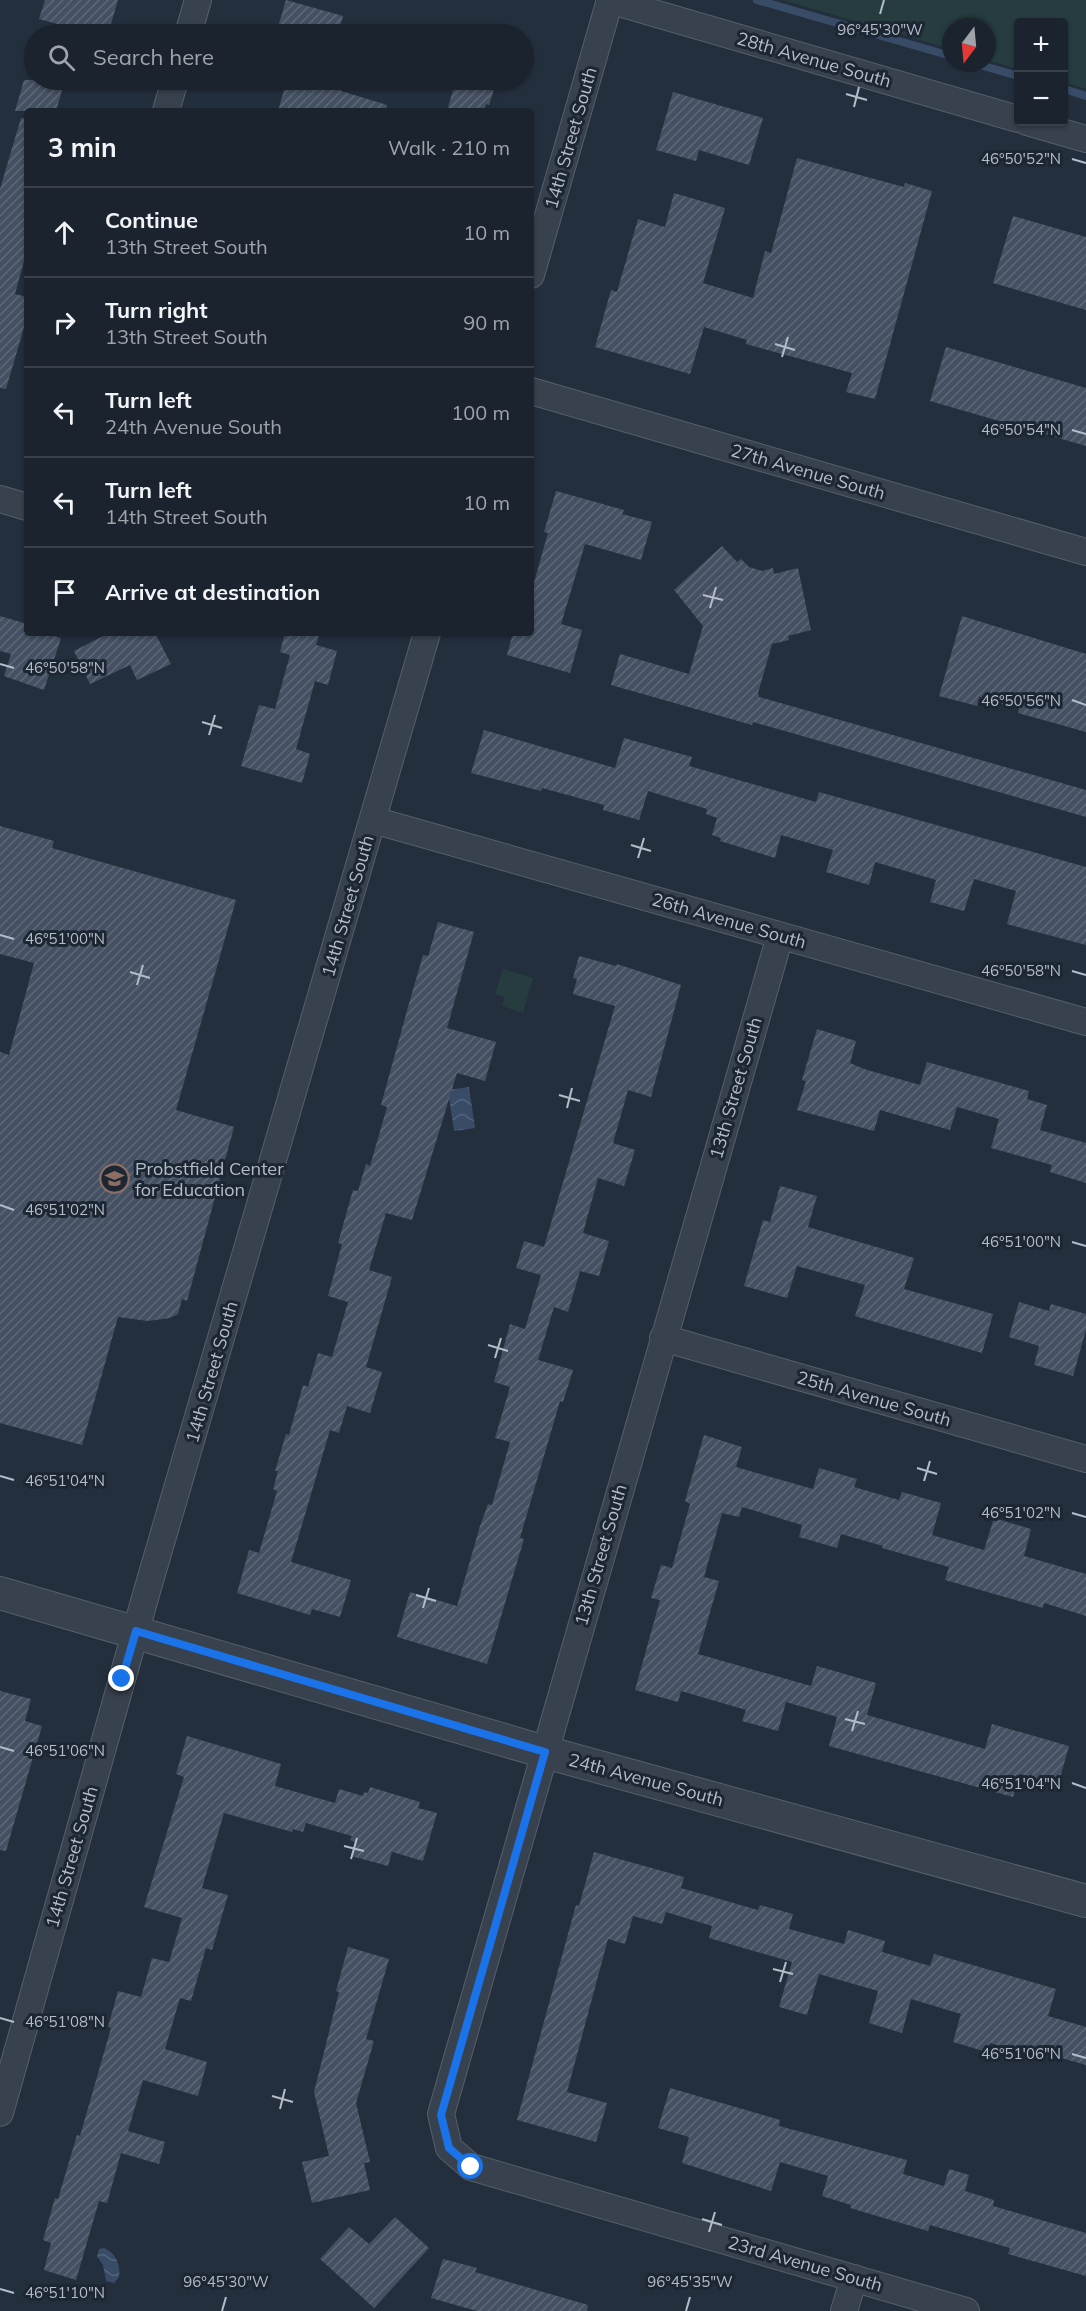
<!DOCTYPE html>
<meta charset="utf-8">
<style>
body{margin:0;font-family:Mulish,sans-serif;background:#242b36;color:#f1f3f6}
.controls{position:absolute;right:18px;top:18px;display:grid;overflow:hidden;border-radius:6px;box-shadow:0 2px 4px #0004}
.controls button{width:54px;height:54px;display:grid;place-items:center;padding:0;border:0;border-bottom:2px solid #39404a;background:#1b232e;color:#f1f3f6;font:30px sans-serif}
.compass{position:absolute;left:942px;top:18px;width:54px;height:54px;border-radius:50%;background:#1b232e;box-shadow:0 2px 4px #0004;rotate:196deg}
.stop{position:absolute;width:18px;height:18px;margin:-14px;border:4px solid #1a73e8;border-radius:50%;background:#fff}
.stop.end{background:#1a73e8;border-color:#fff;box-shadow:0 2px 6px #0008}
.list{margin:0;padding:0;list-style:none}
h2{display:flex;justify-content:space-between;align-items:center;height:78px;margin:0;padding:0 24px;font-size:26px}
h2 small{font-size:20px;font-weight:400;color:#a0a4aa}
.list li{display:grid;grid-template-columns:39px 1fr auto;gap:18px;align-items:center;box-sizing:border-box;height:90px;padding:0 24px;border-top:2px solid #39404a}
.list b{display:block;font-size:22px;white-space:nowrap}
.list p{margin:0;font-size:20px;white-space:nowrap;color:#a0a4aa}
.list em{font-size:20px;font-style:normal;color:#a0a4aa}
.icon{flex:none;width:33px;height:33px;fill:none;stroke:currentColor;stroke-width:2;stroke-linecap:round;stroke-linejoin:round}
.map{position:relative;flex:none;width:1086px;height:2311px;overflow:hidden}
.search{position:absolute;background:#1b232e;box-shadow:0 2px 4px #0004;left:24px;top:24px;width:510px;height:66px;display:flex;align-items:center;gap:15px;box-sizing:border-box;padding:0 21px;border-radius:33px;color:#a0a4aa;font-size:22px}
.panel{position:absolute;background:#1b232e;box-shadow:0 2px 4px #0004;left:24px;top:108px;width:510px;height:528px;border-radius:6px}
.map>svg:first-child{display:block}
.green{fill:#263c3f}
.water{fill:url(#water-waves)}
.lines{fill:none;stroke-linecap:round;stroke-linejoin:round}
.stream{stroke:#394c67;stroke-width:8}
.building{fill:url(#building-hatch)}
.minor-casing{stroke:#565f6c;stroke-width:28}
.tertiary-casing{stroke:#565f6c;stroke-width:34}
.minor{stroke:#38414e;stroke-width:26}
.tertiary{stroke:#38414e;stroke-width:32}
.route{stroke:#1a73e8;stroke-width:8}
.ticks{fill:none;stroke:#b4bcc9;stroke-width:2}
.labels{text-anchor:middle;stroke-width:6;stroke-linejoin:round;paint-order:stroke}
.street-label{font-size:18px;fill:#b4bcc9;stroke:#1d2633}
.poi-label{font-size:18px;fill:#b4bcc9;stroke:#1d2633;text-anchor:start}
.ticks-label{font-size:15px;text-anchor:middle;fill:#b4bcc9;stroke:#1d2633;stroke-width:6;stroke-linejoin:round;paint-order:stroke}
</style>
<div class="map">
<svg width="1086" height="2311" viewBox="0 0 1086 2311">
<defs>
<pattern id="water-waves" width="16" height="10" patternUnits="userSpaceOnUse" patternTransform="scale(1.5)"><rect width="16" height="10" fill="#394c67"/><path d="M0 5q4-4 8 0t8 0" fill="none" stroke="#53647b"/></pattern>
<pattern id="building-hatch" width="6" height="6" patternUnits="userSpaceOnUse" patternTransform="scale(1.5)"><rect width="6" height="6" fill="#455162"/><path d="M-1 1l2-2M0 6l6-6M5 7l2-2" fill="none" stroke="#5d6877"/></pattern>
</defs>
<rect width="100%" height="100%" fill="#242f3e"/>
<g class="green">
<path d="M783 0H1086V89L1064 82V22H1018V69L987 60V27H951V49Z"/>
<path d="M503 969 533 978 523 1013 502 1006 505 997 495 994Z"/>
</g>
<g class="water">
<path d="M469 1087 475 1128 454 1131 448 1090Z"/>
<path d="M104 2248C115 2252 121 2265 119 2277L114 2283 106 2281 103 2265 97 2256 99 2249Z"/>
</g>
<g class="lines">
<g class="stream">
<path d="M757 0 951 56"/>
<path d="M973 63 1018 76"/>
<path d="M1064 89 1086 96"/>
</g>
</g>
<g class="building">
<path d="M45 0H118L108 34H94L39 19Z"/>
<path d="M286 0 343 16 338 34H276Z"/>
<path d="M24 80H65L56 111H15Z"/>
<path d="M287 80H345L341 91 387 105 386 111H278Z"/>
<path d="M456 80H497L489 105 486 104 484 111H447Z"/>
<path d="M673 92 763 118 749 165 699 150 696 161 656 150Z"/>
<path d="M21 118H27V250L15 294 27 297V317L6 389 0 388V189Z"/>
<path d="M797 158 904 187 905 183 932 191 875 399 846 392 852 373 746 344 747 340 704 327 690 374 595 347 611 290 617 292 638 219 665 227 674 193 725 208 703 283 753 298 765 251 771 253Z"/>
<path d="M1013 216 1086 237V310L993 283Z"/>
<path d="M946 347 1086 388V446L930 401Z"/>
<path d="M556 491 624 510 622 514 652 522 641 560 585 544 561 624 582 630 570 673 507 655 513 633H531V593L548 533 544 532Z"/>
<path d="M722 546 737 562 741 559 749 567 762 571 773 568 774 574 798 568 811 630 788 636 789 640 772 644 758 693 759 697 1086 790V817L753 722 752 725 611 685 620 654 689 674 703 626 674 590Z"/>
<path d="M0 616 27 624V633H45L61 638 44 690 4 676 11 654 0 651Z"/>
<path d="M962 616 1086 654V732L1018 713 1019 709 979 697 977 706 939 696Z"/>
<path d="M109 633H155L171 664 137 680 130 665 90 684 74 651Z"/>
<path d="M285 633H320L316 645 337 651 328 685 315 681 296 749 310 754 302 783 241 766 259 705 275 709 290 655 280 652Z"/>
<path d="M484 730 615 768 624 738 692 757 689 766 816 802 819 792 1086 867V945L1007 924 1016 891 974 879 964 911 930 902 936 880 875 862 869 885 826 872 833 850 781 835 775 858 720 841 721 838 712 835 717 818 706 814 707 809 648 791 639 820 603 810 604 805 542 788 541 791 471 773Z"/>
<path d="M0 826 54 841 52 848 236 900 176 1110 234 1127 187 1301 182 1299 178 1314 170 1318 148 1321 118 1317 82 1445 0 1423V1052L9 1055 34 963 0 954Z"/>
<path d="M438 922 474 932 447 1028 496 1042 485 1081 457 1073 412 1220 386 1213 369 1270 392 1277 366 1367 382 1372 370 1413 347 1406 339 1433 330 1430 291 1562 351 1580 340 1617 312 1609 310 1615 237 1593 249 1550 259 1553 277 1491 273 1489 278 1471H275L286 1434 289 1435 303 1385 308 1387 318 1353 332 1357 348 1302 328 1296 342 1244 338 1243 353 1190 358 1191 366 1164 370 1166 387 1107 381 1105 408 1007 423 955 428 956Z"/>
<path d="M579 956 616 966 617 964 681 985 651 1097 628 1090 613 1143 635 1150 624 1186 598 1178 583 1233 609 1241 599 1276 580 1271 568 1312 554 1307 538 1360 573 1370 563 1402 560 1401 520 1538 524 1539 487 1664 397 1637 410 1592 457 1606 480 1526 488 1504 492 1505 510 1442 495 1438 510 1387 494 1382 510 1324 525 1329 541 1275 516 1268 524 1241 544 1247 615 1006 573 994 577 979 573 978Z"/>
<path d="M817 1029 856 1041 850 1063 864 1069 920 1085 927 1062 1029 1091 1027 1099 1047 1105 1040 1130 1086 1143V1183L1050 1172 1052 1165 991 1148 999 1119 957 1107 950 1130 880 1110 874 1131 797 1110 806 1081 802 1080Z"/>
<path d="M780 1186 817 1196 808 1227 914 1258 904 1289 993 1314 982 1353 855 1316 865 1285 797 1266 787 1298 744 1286 763 1220 770 1222Z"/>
<path d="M1019 1302 1049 1311 1051 1304 1086 1314V1330L1073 1376 1034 1365 1039 1346 1009 1337Z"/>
<path d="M704 1435 742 1447 736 1467 813 1489 819 1468 857 1479 854 1487 899 1500 902 1492 941 1503 932 1535 984 1550 994 1518 1031 1529 1024 1556 1086 1574V1616L1044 1603 1043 1608 945 1580 949 1567 882 1548 883 1546 841 1534 837 1548 799 1537 802 1525 742 1507 739 1517 722 1513 704 1577 719 1581 698 1654 811 1686 817 1666 876 1683 867 1715 985 1749 992 1724 1069 1746 1058 1785 1020 1774 1013 1797 829 1746 837 1717 786 1702 778 1731 742 1721 746 1710 681 1691 678 1702 635 1690 660 1600 651 1598 661 1565 672 1568 690 1504 685 1501Z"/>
<path d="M0 1691 31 1699 25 1721 42 1726 6 1851 0 1850Z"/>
<path d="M187 1736 281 1764 275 1786 335 1803 339 1789 363 1796 364 1792 368 1793 370 1787 420 1802 418 1808 437 1813 423 1861 392 1852 388 1866 351 1856 355 1842 350 1840 352 1836 306 1823 303 1832 293 1829 292 1832 224 1813 202 1888 228 1895 212 1950 206 1948 191 2001 180 1998 165 2049 207 2062 198 2096 143 2080 128 2131 165 2142 159 2164 121 2153 107 2203 99 2201 76 2280 44 2270 51 2243 43 2240 55 2198 58 2199 77 2135 80 2136 111 2028 108 2027 118 1991 141 1997 152 1958 169 1962 182 1918 144 1907 184 1777 176 1774Z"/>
<path d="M594 1852 684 1877 681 1888 758 1910 760 1905 793 1914 789 1929 844 1944 848 1930 885 1941 882 1952 930 1966 934 1954 1056 1989 1048 2016 1086 2027V2065L1037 2051 1036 2056 990 2043 987 2052 953 2042 961 2014 911 1999 902 2033 869 2023 878 1991 819 1974 807 2015 779 2007 792 1962 709 1938 712 1926 666 1912 662 1924 633 1916 625 1944 608 1939 567 2092 607 2103 596 2142 517 2120 576 1905 579 1906Z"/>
<path d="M348 1947 389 1959 366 2039 374 2041 356 2103 370 2162 364 2163 370 2190 312 2203 302 2162 329 2156 314 2092 339 1992 336 1991Z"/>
<path d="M670 2088 780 2120 779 2126 907 2160 903 2174 944 2186 949 2169 969 2175 965 2191 994 2200 993 2206 1086 2233V2276L1008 2254 1010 2248 930 2225 928 2231 850 2208 851 2205 822 2196 828 2176 780 2162 771 2191 682 2163 689 2137 658 2128Z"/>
<path d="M395 2217 429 2248 374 2308 320 2259 349 2227 369 2244Z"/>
<path d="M443 2259 477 2268 475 2272 588 2305 587 2311H477L431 2298Z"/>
</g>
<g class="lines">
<defs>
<g id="minor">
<path d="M609 0 1018 119"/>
<path d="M188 34 198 0"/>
<path d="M166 111 175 80"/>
<path d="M1027 122 1086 139"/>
<path d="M531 275 610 0"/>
<path d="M531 391 1086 552"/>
<path d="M0 499 27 507"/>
<path d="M373 820 1086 1022"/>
<path d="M780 936 441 2114 449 2148 471 2167 966 2311"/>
<path d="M663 1338 1086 1459"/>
<path d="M0 2113 147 1591 427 633"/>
<path d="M844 2311 854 2278"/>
</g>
<path id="tertiary" d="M0 1593 545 1752 1086 1901"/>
</defs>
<use href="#minor" class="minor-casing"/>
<use href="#tertiary" class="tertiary-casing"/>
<use href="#minor" class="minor"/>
<use href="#tertiary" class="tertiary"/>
</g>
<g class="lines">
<path class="route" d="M122 1679 136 1631 545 1752 441 2115 449 2148 471 2167"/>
</g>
<path class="ticks" d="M880 14 884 0M846 94 867 100M854 107 859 87M1072 159 1086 163M775 344 795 350M782 357 788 337M1072 430 1086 434M703 595 723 600M710 608 716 587M0 664 14 668M1072 700 1086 705M202 722 222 728M209 735 215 715M631 845 651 851M638 858 644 838M0 935 14 939M1072 971 1086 975M130 972 150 978M137 985 143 965M559 1095 580 1101M567 1108 572 1088M0 1205 14 1210M1072 1242 1086 1246M488 1345 508 1351M495 1358 501 1338M917 1468 937 1474M0 1476 14 1480M924 1481 930 1461M1072 1513 1086 1517M416 1595 436 1601M423 1608 429 1588M845 1719 865 1724M852 1731 858 1711M0 1747 14 1751M1072 1783 1086 1788M344 1846 364 1851M351 1859 357 1838M773 1969 793 1974M780 1982 786 1962M0 2018 14 2022M1072 2054 1086 2058M272 2096 293 2102M280 2109 285 2089M702 2219 722 2225M709 2232 715 2212M0 2289 14 2293M222 2311 226 2297M686 2311 690 2297"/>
<defs>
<symbol id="school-ring" viewBox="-11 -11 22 22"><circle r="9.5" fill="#1d2633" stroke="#8d6e63" stroke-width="1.5"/><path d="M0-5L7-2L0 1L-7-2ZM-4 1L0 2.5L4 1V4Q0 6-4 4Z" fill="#8d6e63"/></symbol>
</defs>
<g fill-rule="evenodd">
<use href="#school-ring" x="98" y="1162" width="33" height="33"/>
</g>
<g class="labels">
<g class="street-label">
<text transform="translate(814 60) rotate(16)" y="6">28th Avenue South</text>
<text transform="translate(571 138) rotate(-74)" y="6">14th Street South</text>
<text transform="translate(808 472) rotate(16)" y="6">27th Avenue South</text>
<text transform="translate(348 906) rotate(-74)" y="6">14th Street South</text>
<text transform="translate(729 921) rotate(16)" y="6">26th Avenue South</text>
<text transform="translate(736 1088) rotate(-74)" y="6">13th Street South</text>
<text transform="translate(212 1372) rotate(-74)" y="6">14th Street South</text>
<text transform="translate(874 1399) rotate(16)" y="6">25th Avenue South</text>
<text transform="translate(601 1555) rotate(-74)" y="6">13th Street South</text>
<text transform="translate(646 1780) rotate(15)" y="6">24th Avenue South</text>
<text transform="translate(72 1857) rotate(-74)" y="6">14th Street South</text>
<text transform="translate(805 2264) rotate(16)" y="6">23rd Avenue South</text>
</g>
<g class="poi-label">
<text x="135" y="1175">Probstfield Center<tspan x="135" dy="21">for Education</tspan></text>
</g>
</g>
<g class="ticks-label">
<text x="880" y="35">96°45'30"W</text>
<text x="1021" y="164">46°50'52"N</text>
<text x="1021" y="435">46°50'54"N</text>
<text x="65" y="673">46°50'58"N</text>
<text x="1021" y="706">46°50'56"N</text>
<text x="65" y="944">46°51'00"N</text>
<text x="1021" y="976">46°50'58"N</text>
<text x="65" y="1215">46°51'02"N</text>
<text x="1021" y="1247">46°51'00"N</text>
<text x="65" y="1486">46°51'04"N</text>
<text x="1021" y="1518">46°51'02"N</text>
<text x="65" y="1756">46°51'06"N</text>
<text x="1021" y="1789">46°51'04"N</text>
<text x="65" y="2027">46°51'08"N</text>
<text x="1021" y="2059">46°51'06"N</text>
<text x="226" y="2287">96°45'30"W</text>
<text x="690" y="2287">96°45'35"W</text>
<text x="65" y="2298">46°51'10"N</text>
</g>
</svg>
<div class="controls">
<button>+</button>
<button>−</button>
</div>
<svg class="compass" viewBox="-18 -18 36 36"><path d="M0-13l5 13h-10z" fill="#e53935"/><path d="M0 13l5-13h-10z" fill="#a0a4aa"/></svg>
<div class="stop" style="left:471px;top:2167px"></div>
<div class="stop end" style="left:122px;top:1679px"></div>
<div class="search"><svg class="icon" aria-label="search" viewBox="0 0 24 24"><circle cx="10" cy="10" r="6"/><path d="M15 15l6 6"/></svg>Search here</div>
<section class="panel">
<h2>3 min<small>Walk · 210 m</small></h2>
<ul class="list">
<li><svg class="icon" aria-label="ahead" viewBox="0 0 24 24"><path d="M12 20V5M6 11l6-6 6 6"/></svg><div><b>Continue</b><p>13th Street South</p></div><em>10 m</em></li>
<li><svg class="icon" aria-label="right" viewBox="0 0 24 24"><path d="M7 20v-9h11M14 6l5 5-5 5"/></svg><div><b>Turn right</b><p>13th Street South</p></div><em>90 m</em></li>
<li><svg class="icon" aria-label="left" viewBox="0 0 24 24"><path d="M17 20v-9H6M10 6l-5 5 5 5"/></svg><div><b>Turn left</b><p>24th Avenue South</p></div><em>100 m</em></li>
<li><svg class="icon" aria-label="left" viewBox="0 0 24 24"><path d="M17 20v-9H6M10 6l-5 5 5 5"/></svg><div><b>Turn left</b><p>14th Street South</p></div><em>10 m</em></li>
<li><svg class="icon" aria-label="arrive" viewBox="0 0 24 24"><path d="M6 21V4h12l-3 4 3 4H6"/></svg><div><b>Arrive at destination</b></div></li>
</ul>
</section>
</div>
